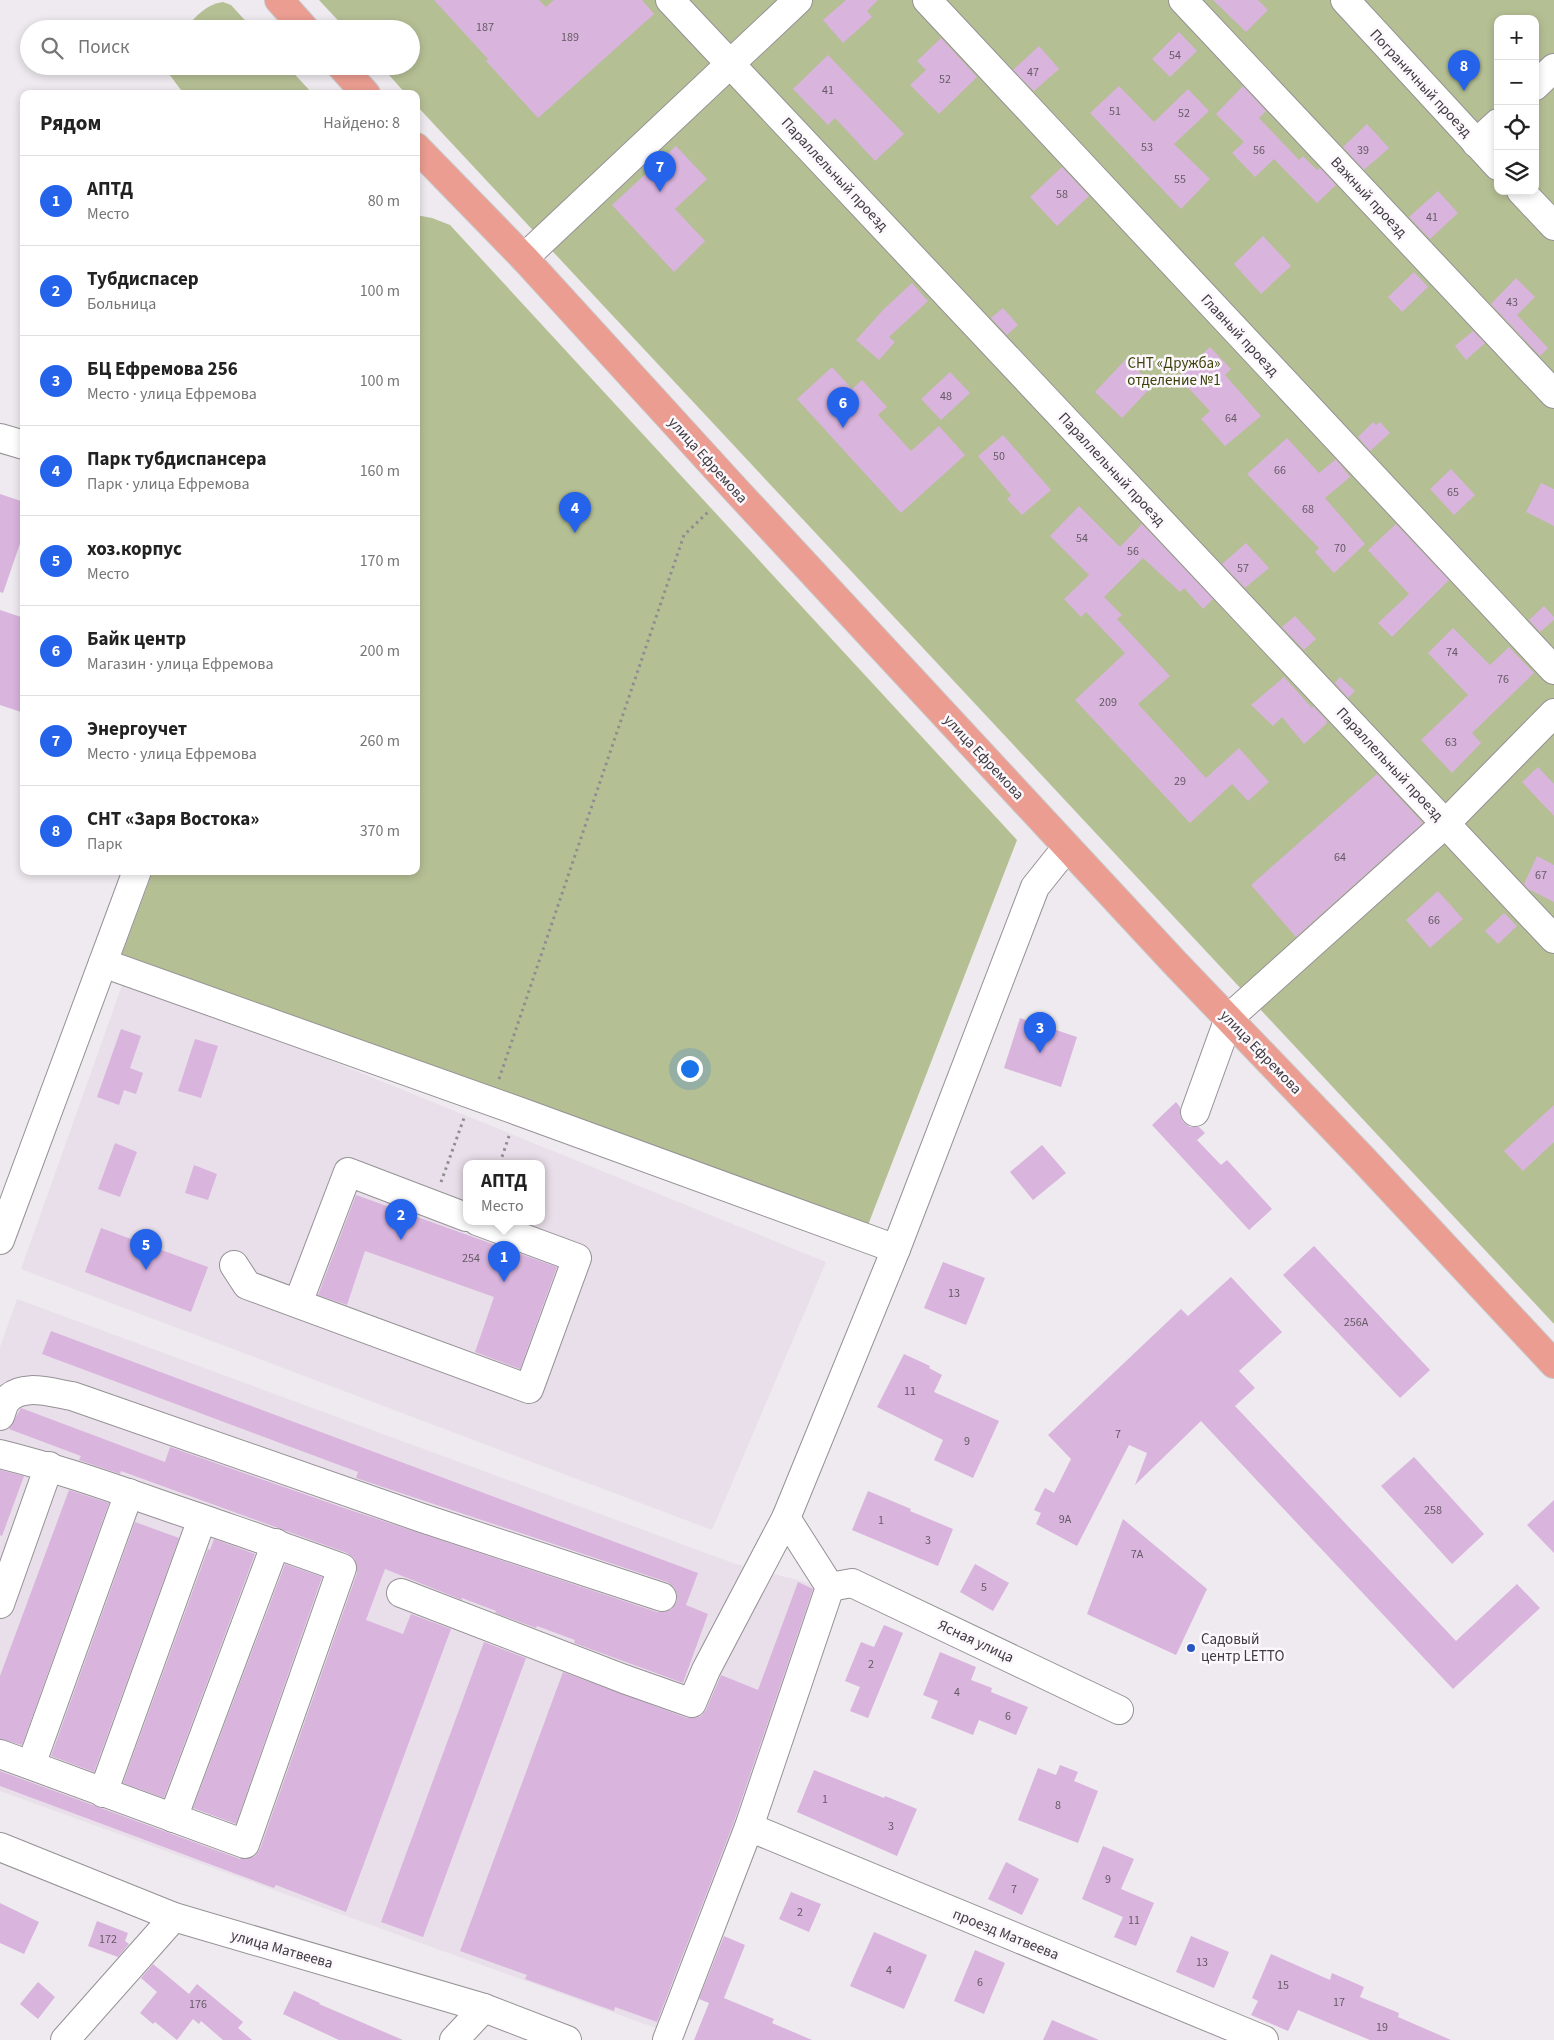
<!DOCTYPE html>
<html lang="ru">
<meta charset="utf-8">
<style>
body{margin:0;font-family:"Source Sans 3",sans-serif;background:#f6f6f6;color:#222}
.controls{position:absolute;right:15px;top:15px;display:grid;overflow:hidden;border-radius:10px;box-shadow:0 2px 8px #0003}
.controls button{width:45px;height:45px;display:grid;place-items:center;padding:0;border:0;border-bottom:1px solid #e0e0e0;background:#fff;color:#222;font:25px sans-serif}
.you{position:absolute;left:689px;top:1068px;width:18px;height:18px;margin:-12px;border:4px solid #fff;border-radius:50%;background:#1a73e8;box-shadow:0 0 0 8px #1a73e833}
.badge{display:grid;place-items:center;width:32px;height:32px;border-radius:50%;background:#2563eb;color:#fff;font-size:16px;font-weight:700}
.pin{position:absolute;translate:-50% -41px;filter:drop-shadow(0 1px 2px #0008)}
.pin::after{content:'';position:absolute;top:26px;width:18px;height:15px;background:inherit;clip-path:polygon(0 0,100% 0,50% 100%)}
.popup{position:absolute;left:463px;top:1160px;width:82px;height:65px;box-sizing:border-box;display:grid;place-content:center;border-radius:10px;background:#fff;filter:drop-shadow(0 1px 4px #0005);font-size:16px;white-space:nowrap;color:#767676}
.popup b{font-size:19px;color:#222}
.popup::after{content:'';position:absolute;left:50%;top:100%;margin-left:-10px;border:10px solid transparent;border-top-color:#fff}
.list{margin:0;padding:0;list-style:none}
h2{display:flex;justify-content:space-between;align-items:center;height:65px;margin:0;padding:0 20px;font-size:21px}
h2 small{font-size:16px;font-weight:400;color:#767676}
.list li{display:grid;grid-template-columns:32px 1fr auto;gap:15px;align-items:center;box-sizing:border-box;height:90px;padding:0 20px;border-top:1px solid #e0e0e0}
.list b{display:block;font-size:19px;white-space:nowrap}
.list p{margin:0;font-size:16px;white-space:nowrap;color:#767676}
.list em{font-size:16px;font-style:normal;color:#767676}
.icon{flex:none;width:28px;height:28px;fill:none;stroke:currentColor;stroke-width:2;stroke-linecap:round;stroke-linejoin:round}
.map{position:relative;flex:none;width:1554px;height:2040px;overflow:hidden}
.search{position:absolute;background:#fff;box-shadow:0 2px 8px #0003;left:20px;top:20px;width:400px;height:55px;display:flex;align-items:center;gap:12px;box-sizing:border-box;padding:0 18px;border-radius:28px;color:#767676;font-size:19px}
.panel{position:absolute;background:#fff;box-shadow:0 2px 8px #0003;left:20px;top:90px;width:400px;height:785px;border-radius:10px}
.map>svg:first-child{display:block}
.built{fill:#e9dfea;fill-rule:evenodd}
.green{fill:#b5bf94;fill-rule:evenodd}
.building{fill:#d9b4dd}
.lines{fill:none;stroke-linecap:round;stroke-linejoin:round}
.minor-casing{stroke:#959195;stroke-width:30}
.major-casing{stroke:#c9c8c9;stroke-width:30}
.path{stroke:#908d91;stroke-width:3;stroke-dasharray:2.5 4;stroke-linecap:butt}
.minor{stroke:#fff;stroke-width:28}
.major{stroke:#eb9d91;stroke-width:28}
.poi-dot{fill:#2b54c3;stroke:#fcf7fc;stroke-width:2}
.labels{text-anchor:middle;stroke-width:5;stroke-linejoin:round;paint-order:stroke}
.number-label{font-size:12px;fill:#655a66}
.street-label{font-size:15px;fill:#3e3c3e;stroke:#fcf7fc}
.park-label{font-size:15px;fill:#394307;stroke:#fcf7fc}
.poi-label{font-size:15px;fill:#3e3c3e;stroke:#fcf7fc;text-anchor:start}
</style>
<div class="map">
<svg width="1554" height="2040" viewBox="0 0 1554 2040">
<rect width="100%" height="100%" fill="#eeeaef"/>
<g class="built">
<path d="M125 977 826 1262 712 1530 21 1269ZM466 1163H542V1221H466Z"/>
<path d="M17 1299 733 1563 824 1587 664 2031 0 1791V1347Z"/>
</g>
<g class="green">
<path d="M319 0H1554V1324L416 105V94H406L381 66H411V29H346ZM1498 19H1535V191H1498Z"/>
<path d="M223 2 231 5 253 29H186C195 16 207 4 223 2Z"/>
<path d="M163 66H287L313 94H184Z"/>
<path d="M416 215 432 218 450 225 1017 840 868 1225 122 954 153 871H416Z"/>
</g>
<g class="building">
<path d="M434 0H539L546 7 554 0H642L654 14 538 118 486 61 488 59Z"/>
<path d="M846 0H878L867 11 872 17 843 43 823 20Z"/>
<path d="M1213 0H1258L1268 10 1246 32Z"/>
<path d="M1179 32 1197 51 1170 77 1152 59Z"/>
<path d="M941 38 977 77 939 114 910 85 926 70 917 61Z"/>
<path d="M1039 46 1059 69 1034 91 1013 70Z"/>
<path d="M828 55 904 134 875 161 835 118 828 125 793 89Z"/>
<path d="M1119 86 1154 122 1188 89 1209 111 1174 144 1210 179 1181 209 1090 113Z"/>
<path d="M1243 86 1266 111 1259 118 1299 160 1303 156 1317 170 1320 168 1336 185 1317 203 1274 159 1255 177 1232 153 1244 142 1216 114Z"/>
<path d="M1367 124 1389 148 1364 170 1343 147Z"/>
<path d="M676 146 707 179 675 209 705 241 674 272 612 205Z"/>
<path d="M1062 167 1089 196 1057 226 1030 197Z"/>
<path d="M1438 191 1458 213 1430 239 1409 217Z"/>
<path d="M1263 236 1291 266 1261 294 1234 264Z"/>
<path d="M1414 272 1428 287 1402 312 1388 297Z"/>
<path d="M1516 278 1535 297 1517 315 1548 348 1540 356 1491 304Z"/>
<path d="M912 283 928 301 889 337 895 342 879 360 856 340 883 310Z"/>
<path d="M1003 308 1018 325 1007 335 991 318Z"/>
<path d="M1473 331 1485 343 1466 360 1455 346Z"/>
<path d="M1210 347 1231 369 1225 375 1261 416 1225 446 1201 419 1210 411 1178 377Z"/>
<path d="M1126 359 1153 385 1122 418 1095 392Z"/>
<path d="M832 367 852 389 862 380 887 407 878 415 911 451 939 426 965 455 901 513 797 399Z"/>
<path d="M950 372 970 393 941 420 921 399Z"/>
<path d="M1373 422 1376 425 1380 422 1390 433 1370 451 1358 437Z"/>
<path d="M1003 435 1051 490 1022 515 1007 499 1011 495 978 456Z"/>
<path d="M1287 438 1319 473 1336 459 1350 477 1325 498 1365 544 1334 573 1315 552 1319 548 1247 474Z"/>
<path d="M1451 469 1475 495 1454 515 1430 489Z"/>
<path d="M1541 483 1554 489V526L1526 512Z"/>
<path d="M0 494 24 502V532L3 593 0 592Z"/>
<path d="M1079 506 1120 547 1142 524 1213 599 1203 609 1184 588 1180 592 1143 558 1104 597 1122 615 1117 619 1170 676 1138 704 1206 778 1239 748 1269 782 1248 801 1232 784 1190 823 1075 700 1125 653 1086 612 1081 617 1064 599 1089 575 1050 536Z"/>
<path d="M1396 524 1449 580 1392 637 1378 623 1409 594 1368 550Z"/>
<path d="M1246 543 1269 568 1245 588 1222 564Z"/>
<path d="M1544 606 1554 617V620L1540 632 1529 620Z"/>
<path d="M0 610 24 618V713L0 705Z"/>
<path d="M1295 616 1316 639 1304 650 1282 627Z"/>
<path d="M1453 628 1490 665 1509 647 1534 673 1472 733 1481 743 1452 773 1421 740 1468 695 1428 653Z"/>
<path d="M1284 677 1312 708 1313 706 1327 721 1326 724 1304 744 1282 717 1273 726 1251 705Z"/>
<path d="M1340 677 1355 691 1348 698 1335 683Z"/>
<path d="M1538 767 1554 784V816L1522 782Z"/>
<path d="M1377 774 1423 823 1296 937 1251 885Z"/>
<path d="M1537 856 1554 865V902L1528 889 1524 884Z"/>
<path d="M1438 891 1463 919 1430 948 1406 920Z"/>
<path d="M1504 913 1517 926 1498 944 1485 931Z"/>
<path d="M1020 1018 1077 1037 1061 1087 1004 1068Z"/>
<path d="M121 1029 141 1036 130 1068 143 1073 136 1094 124 1090 119 1105 97 1097Z"/>
<path d="M195 1039 218 1046 201 1098 178 1091Z"/>
<path d="M1176 1102 1180 1107V1115L1183 1122 1190 1127H1199L1205 1133 1197 1140 1221 1165 1227 1160 1272 1209 1249 1230 1152 1125Z"/>
<path d="M1554 1105V1142L1523 1171 1504 1151Z"/>
<path d="M115 1143 137 1152 120 1197 98 1189Z"/>
<path d="M1042 1145 1066 1173 1033 1200 1010 1172Z"/>
<path d="M194 1165 217 1174 208 1200 185 1193Z"/>
<path d="M356 1195 557 1267 520 1369 475 1352 494 1297 365 1251 347 1305 318 1295Z"/>
<path d="M101 1228 208 1267 191 1312 85 1272Z"/>
<path d="M1314 1246 1430 1370 1400 1398 1283 1275Z"/>
<path d="M943 1262 985 1278 966 1325 924 1308Z"/>
<path d="M1231 1277 1282 1332 1239 1371 1255 1388 1235 1406 1456 1641 1517 1584 1540 1608 1453 1689 1201 1421 1135 1485 1147 1453 1129 1445 1077 1546 1036 1524 1041 1513 1034 1510 1045 1488 1054 1493 1071 1459 1048 1435 1181 1309 1188 1316Z"/>
<path d="M51 1331 698 1573 686 1605 708 1614 683 1683 574 1643 575 1640 537 1626 536 1628 495 1613 496 1611 462 1598V1600L385 1569 366 1620 403 1634 411 1614 451 1629 346 1912 276 1885 274 1888 0 1786V1771L240 1859H247L255 1856 260 1849 357 1573V1566L354 1558 347 1553 121 1471 120 1474 79 1460 81 1456 9 1429 21 1408 165 1462 170 1447 344 1508 657 1612H665L672 1609 677 1601V1594L674 1587 667 1582 356 1478 358 1472 42 1354Z"/>
<path d="M904 1354 930 1366 929 1368 942 1375 934 1392 999 1421 973 1478 934 1460 943 1440 877 1407Z"/>
<path d="M1414 1457 1484 1534 1452 1564 1381 1486Z"/>
<path d="M0 1470 24 1476 2 1536 0 1535Z"/>
<path d="M69 1490 109 1503 22 1745 0 1739V1676Z"/>
<path d="M868 1491 911 1509 910 1511 953 1529 938 1566 852 1530Z"/>
<path d="M1554 1500V1553L1527 1525Z"/>
<path d="M1123 1519 1207 1589 1176 1655 1087 1614Z"/>
<path d="M135 1522 179 1538 94 1772 51 1756Z"/>
<path d="M214 1539 255 1554 164 1798 123 1783 208 1549 210 1550Z"/>
<path d="M285 1564 322 1577 236 1824 193 1808Z"/>
<path d="M975 1564 1009 1583 993 1611 960 1592Z"/>
<path d="M798 1582 813 1589 734 1822 657 2022 615 2007 614 2011 525 1979 527 1975 460 1951 563 1672 687 1718H695L701 1716 706 1710 721 1675 758 1690Z"/>
<path d="M884 1625 903 1633 868 1718 850 1711 860 1687 845 1681 861 1642 874 1647Z"/>
<path d="M484 1642 526 1658 423 1937 381 1922Z"/>
<path d="M940 1652 976 1667 971 1680 992 1688 991 1692 1028 1707 1016 1735 979 1720 973 1735 931 1718 938 1701 923 1695Z"/>
<path d="M1060 1765 1078 1772 1074 1781 1098 1791 1078 1843 1018 1820 1038 1768 1056 1775Z"/>
<path d="M814 1770 884 1798 885 1796 917 1809 897 1856 797 1812Z"/>
<path d="M1103 1846 1134 1859 1121 1889 1154 1903 1136 1946 1114 1937 1123 1917 1082 1899Z"/>
<path d="M1006 1862 1039 1879 1022 1915 988 1899Z"/>
<path d="M791 1892 821 1904 809 1932 779 1919Z"/>
<path d="M0 1903 39 1922 24 1954 0 1943Z"/>
<path d="M97 1921 128 1933 125 1941 129 1944 118 1957 88 1946Z"/>
<path d="M874 1932 927 1955 904 2009 850 1986Z"/>
<path d="M724 1936 745 1945 724 1998 774 2019 772 2023 812 2040H694L709 2003 699 1999Z"/>
<path d="M1191 1936 1229 1952 1214 1988 1176 1972Z"/>
<path d="M975 1950 1005 1963 984 2014 954 2001Z"/>
<path d="M1271 1954 1330 1980 1332 1973 1364 1987 1360 1997 1399 2013 1398 2017 1451 2040H1370L1298 2010 1288 2031 1251 2015 1258 2001 1252 1998Z"/>
<path d="M153 1964 189 1994 197 1984 243 2022 238 2028 252 2040H223L201 2021 199 2024 193 2019 177 2040 155 2022 153 2024 140 2013 157 1992 141 1978Z"/>
<path d="M38 1982 55 1997 38 2019 20 2004Z"/>
<path d="M294 1991 320 2003 319 2004 403 2040H339L283 2014Z"/>
<path d="M1052 2020 1099 2040H1043Z"/>
</g>
<g class="lines">
<defs>
<g id="minor">
<path d="M670 0 1554 939"/>
<path d="M927 0 1554 670"/>
<path d="M1183 0 1554 394"/>
<path d="M1345 0 1498 166"/>
<path d="M1535 86 1554 68"/>
<path d="M1476 143 1498 123"/>
<path d="M1521 191 1554 226"/>
<path d="M524 258 798 0"/>
<path d="M0 438 24 445"/>
<path d="M103 963 518 1111 896 1249"/>
<path d="M1195 1112 1229 1018 1446 823 1554 713"/>
<path d="M0 1240 137 871"/>
<path d="M234 1265 247 1285 529 1389 577 1258 477 1221"/>
<path d="M298 1303 348 1172 466 1217"/>
<path d="M0 1416C2 1412 3 1405 6 1401 21 1382 52 1393 72 1396L422 1518 662 1597"/>
<path d="M0 1454C69 1471 135 1496 203 1519 249 1535 296 1551 342 1568L245 1844 0 1754"/>
<path d="M830 1587 852 1583 1119 1710"/>
<path d="M401 1593 624 1679 692 1703 706 1670 786 1518"/>
<path d="M0 1604 49 1466"/>
<path d="M31 1765 129 1493"/>
<path d="M103 1793 202 1519"/>
<path d="M173 1818 276 1543"/>
<path d="M749 1827 1264 2040"/>
<path d="M0 1847 174 1917 484 2008 567 2040"/>
<path d="M65 2040 174 1917"/>
<path d="M454 2040 484 2008"/>
<path d="M667 2040 749 1827 830 1587 786 1518 896 1249 1035 887 1067 847"/>
</g>
<g id="major">
<path d="M279 0 305 29"/>
<path d="M341 66 366 94"/>
<path d="M416 147 524 258 734 488 1175 963 1363 1159 1554 1364"/>
</g>
</defs>
<use href="#minor" class="minor-casing"/>
<use href="#major" class="major-casing"/>
<g class="path">
<path d="M499 1079 684 535 708 512"/>
<path d="M500 1163 510 1133"/>
<path d="M441 1182 464 1118"/>
</g>
<use href="#minor" class="minor"/>
<use href="#major" class="major"/>
</g>
<circle class="poi-dot" cx="1191" cy="1648" r="5"/>
<g class="labels">
<g class="number-label">
<text x="485" y="31">187</text>
<text x="570" y="41">189</text>
<text x="1175" y="59">54</text>
<text x="1033" y="76">47</text>
<text x="945" y="83">52</text>
<text x="828" y="94">41</text>
<text x="1115" y="115">51</text>
<text x="1184" y="117">52</text>
<text x="1147" y="151">53</text>
<text x="1259" y="154">56</text>
<text x="1363" y="154">39</text>
<text x="1180" y="183">55</text>
<text x="1062" y="198">58</text>
<text x="1432" y="221">41</text>
<text x="1512" y="306">43</text>
<text x="946" y="400">48</text>
<text x="1231" y="422">64</text>
<text x="999" y="460">50</text>
<text x="1280" y="474">66</text>
<text x="1453" y="496">65</text>
<text x="1308" y="513">68</text>
<text x="1082" y="542">54</text>
<text x="1340" y="552">70</text>
<text x="1133" y="555">56</text>
<text x="1243" y="572">57</text>
<text x="1452" y="656">74</text>
<text x="1503" y="683">76</text>
<text x="1108" y="706">209</text>
<text x="1451" y="746">63</text>
<text x="1180" y="785">29</text>
<text x="1340" y="861">64</text>
<text x="1541" y="879">67</text>
<text x="1434" y="924">66</text>
<text x="471" y="1262">254</text>
<text x="954" y="1297">13</text>
<text x="1356" y="1326">256А</text>
<text x="910" y="1395">11</text>
<text x="1118" y="1438">7</text>
<text x="967" y="1445">9</text>
<text x="1433" y="1514">258</text>
<text x="1065" y="1523">9А</text>
<text x="881" y="1524">1</text>
<text x="928" y="1544">3</text>
<text x="1137" y="1558">7А</text>
<text x="984" y="1591">5</text>
<text x="871" y="1668">2</text>
<text x="957" y="1696">4</text>
<text x="1008" y="1720">6</text>
<text x="825" y="1803">1</text>
<text x="1058" y="1809">8</text>
<text x="891" y="1830">3</text>
<text x="1108" y="1883">9</text>
<text x="1014" y="1893">7</text>
<text x="800" y="1916">2</text>
<text x="1134" y="1924">11</text>
<text x="108" y="1943">172</text>
<text x="1202" y="1966">13</text>
<text x="889" y="1974">4</text>
<text x="980" y="1986">6</text>
<text x="1283" y="1989">15</text>
<text x="1339" y="2006">17</text>
<text x="198" y="2008">176</text>
<text x="1382" y="2031">19</text>
</g>
<g class="street-label">
<text transform="translate(1421 83) rotate(47)" y="5">Пограничный проезд</text>
<text transform="translate(835 174) rotate(47)" y="5">Параллельный проезд</text>
<text transform="translate(1369 197) rotate(47)" y="5">Важный проезд</text>
<text transform="translate(1240 335) rotate(47)" y="5">Главный проезд</text>
<text transform="translate(708 460) rotate(48)" y="5">улица Ефремова</text>
<text transform="translate(1112 469) rotate(47)" y="5">Параллельный проезд</text>
<text transform="translate(984 757) rotate(47)" y="5">улица Ефремова</text>
<text transform="translate(1390 764) rotate(47)" y="5">Параллельный проезд</text>
<text transform="translate(1261 1052) rotate(46)" y="5">улица Ефремова</text>
<text transform="translate(976 1641) rotate(25)" y="5">Ясная улица</text>
<text transform="translate(1006 1934) rotate(22)" y="5">проезд Матвеева</text>
<text transform="translate(282 1949) rotate(16)" y="5">улица Матвеева</text>
</g>
<g class="park-label">
<text x="1174" y="368">СНТ «Дружба»<tspan x="1174" dy="17">отделение №1</tspan></text>
</g>
<g class="poi-label">
<text x="1201" y="1644">Садовый<tspan x="1201" dy="17">центр LETTO</tspan></text>
</g>
</g>
</svg>
<div class="controls">
<button>+</button>
<button>−</button>
<button><svg class="icon" aria-label="locate" viewBox="0 0 24 24"><circle cx="12" cy="12" r="6"/><path d="M12 2v4M12 18v4M2 12h4M18 12h4"/></svg></button>
<button><svg class="icon" aria-label="layers" viewBox="0 0 24 24"><path d="M12 4l9 5-9 5-9-5zM3 14l9 5 9-5"/></svg></button>
</div>
<div class="you"></div>
<div class="pin badge" style="left:504px;top:1282px">1</div>
<div class="popup"><b>АПТД</b>Место</div>
<div class="pin badge" style="left:401px;top:1240px">2</div>
<div class="pin badge" style="left:1040px;top:1053px">3</div>
<div class="pin badge" style="left:575px;top:533px">4</div>
<div class="pin badge" style="left:146px;top:1270px">5</div>
<div class="pin badge" style="left:843px;top:428px">6</div>
<div class="pin badge" style="left:660px;top:192px">7</div>
<div class="pin badge" style="left:1464px;top:91px">8</div>
<div class="search"><svg class="icon" aria-label="search" viewBox="0 0 24 24"><circle cx="10" cy="10" r="6"/><path d="M15 15l6 6"/></svg>Поиск</div>
<section class="panel">
<h2>Рядом<small>Найдено: 8</small></h2>
<ul class="list">
<li><span class="badge">1</span><div><b>АПТД</b><p>Место</p></div><em>80 m</em></li>
<li><span class="badge">2</span><div><b>Тубдиспасер</b><p>Больница</p></div><em>100 m</em></li>
<li><span class="badge">3</span><div><b>БЦ Ефремова 256</b><p>Место · улица Ефремова</p></div><em>100 m</em></li>
<li><span class="badge">4</span><div><b>Парк тубдиспансера</b><p>Парк · улица Ефремова</p></div><em>160 m</em></li>
<li><span class="badge">5</span><div><b>хоз.корпус</b><p>Место</p></div><em>170 m</em></li>
<li><span class="badge">6</span><div><b>Байк центр</b><p>Магазин · улица Ефремова</p></div><em>200 m</em></li>
<li><span class="badge">7</span><div><b>Энергоучет</b><p>Место · улица Ефремова</p></div><em>260 m</em></li>
<li><span class="badge">8</span><div><b>СНТ «Заря Востока»</b><p>Парк</p></div><em>370 m</em></li>
</ul>
</section>
</div>
